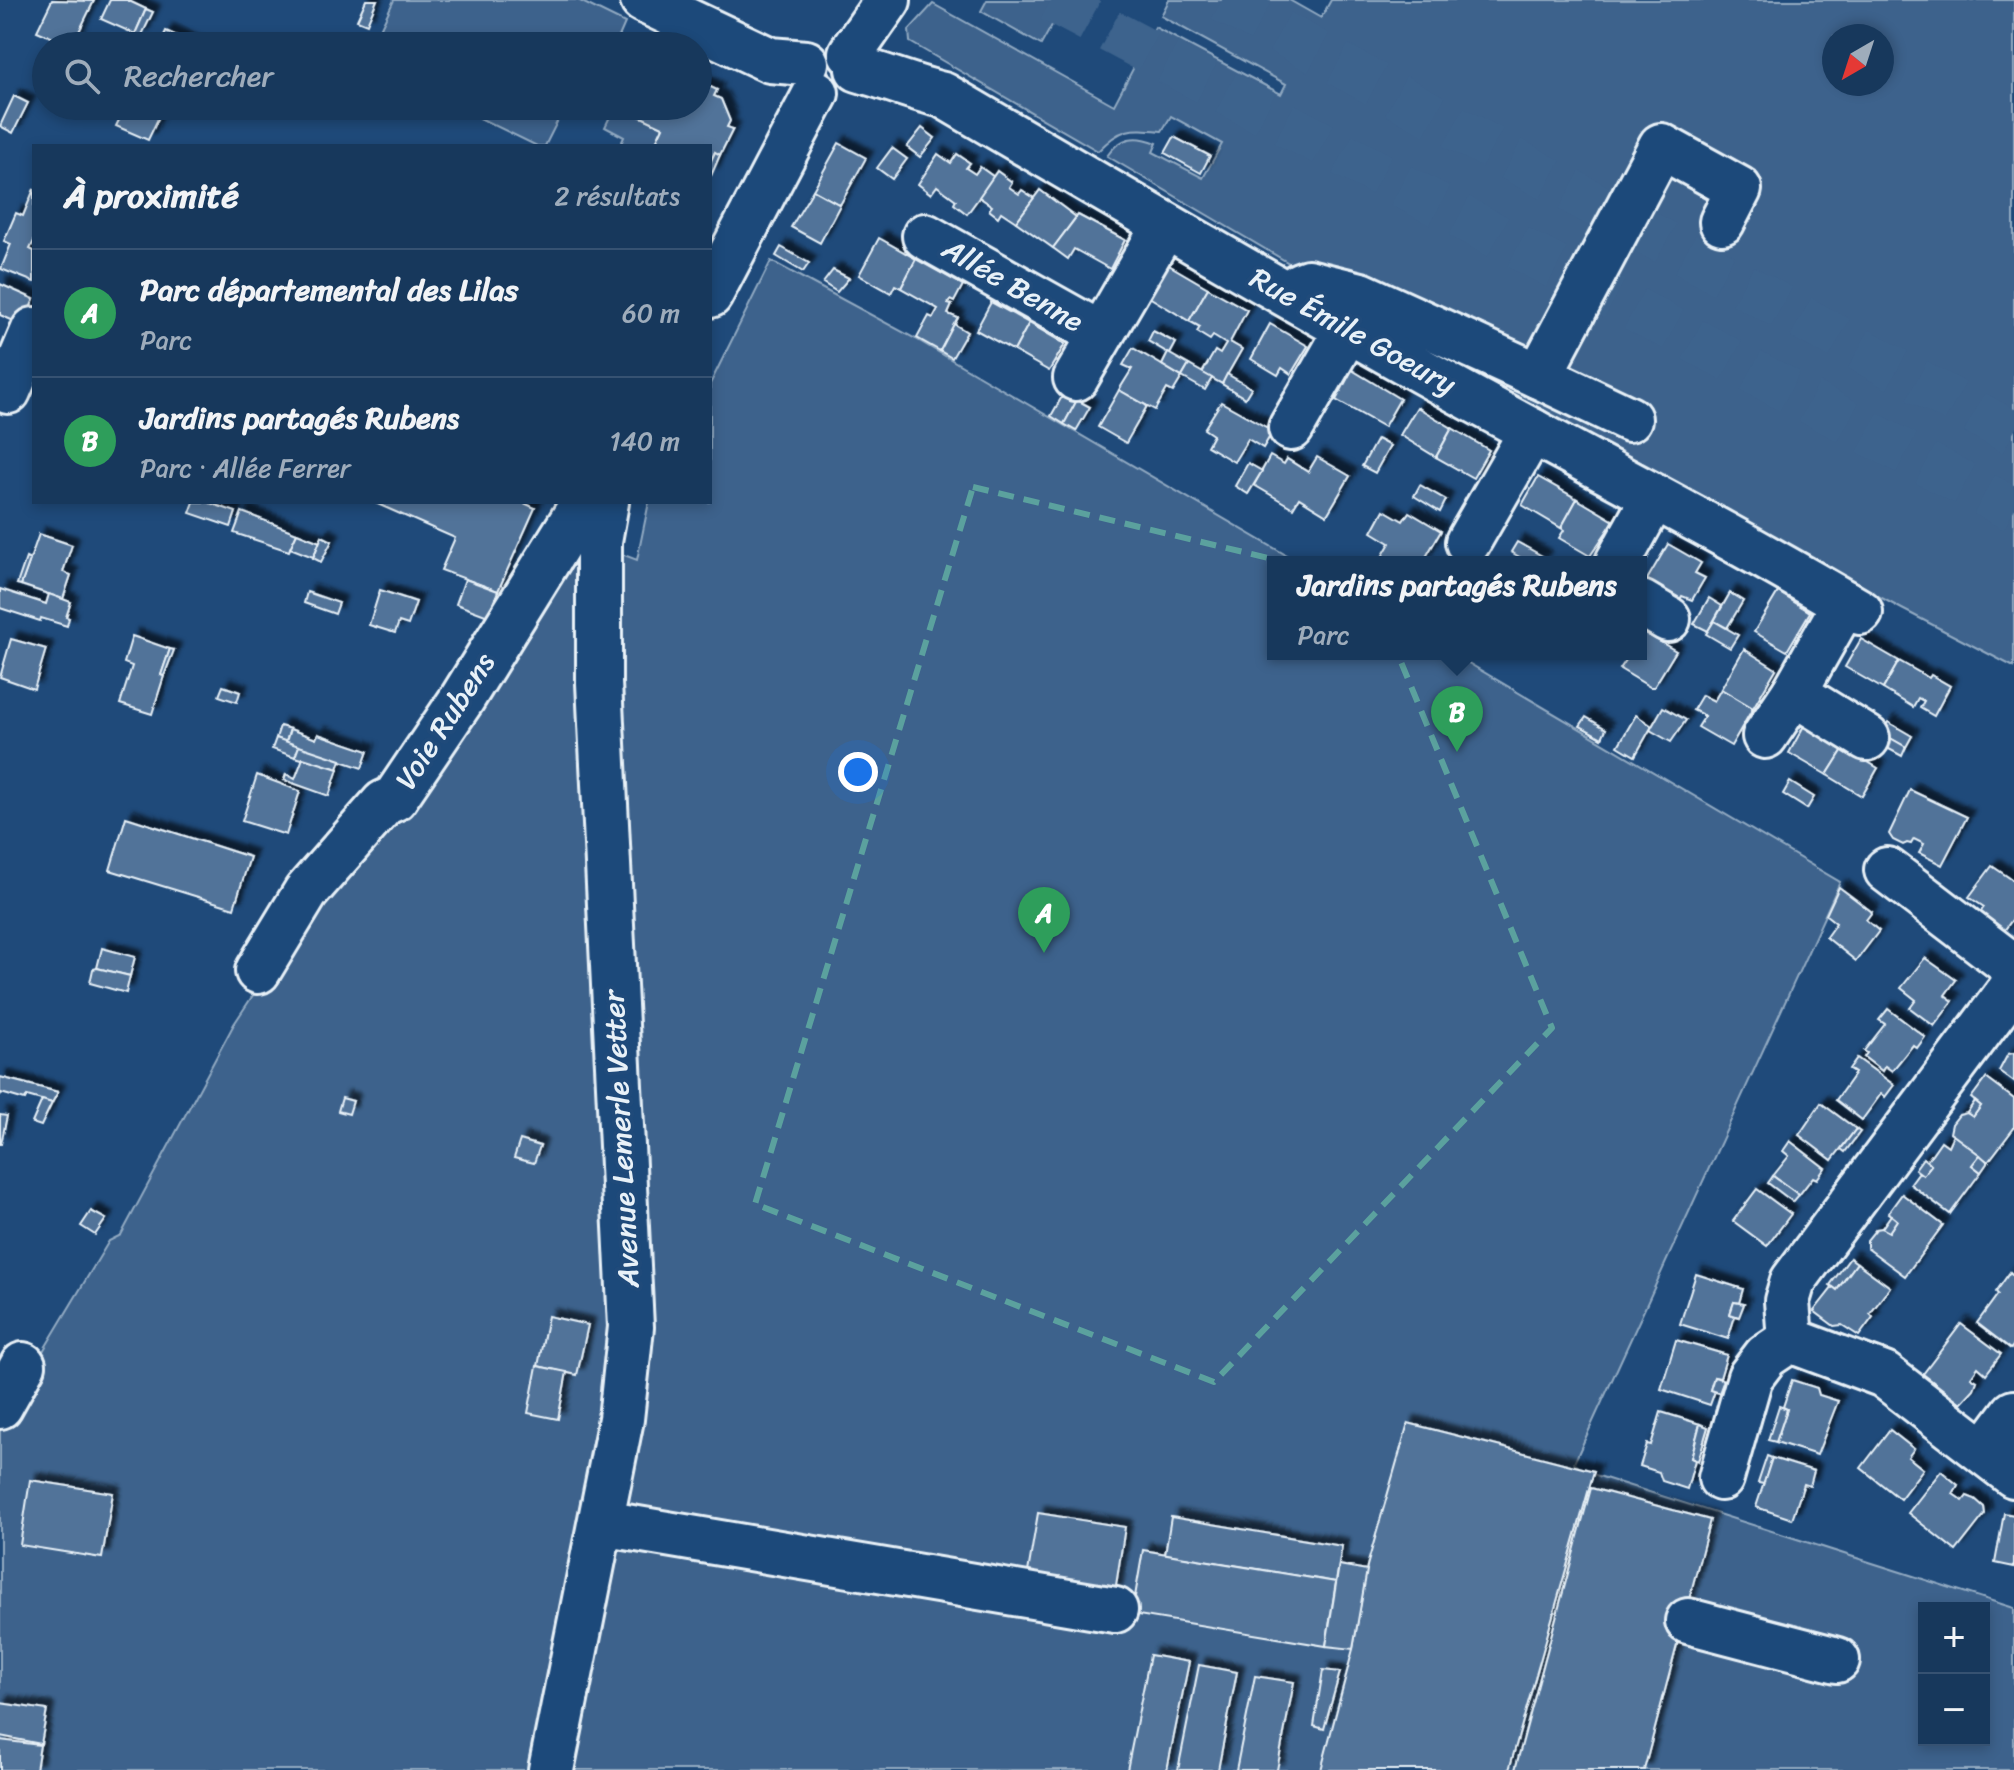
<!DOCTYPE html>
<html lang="fr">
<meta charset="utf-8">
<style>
body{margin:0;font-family:Sriracha,sans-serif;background:#244365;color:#f1f3f6}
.controls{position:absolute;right:24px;bottom:24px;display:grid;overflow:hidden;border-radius:0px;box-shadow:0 4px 12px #0003}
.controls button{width:72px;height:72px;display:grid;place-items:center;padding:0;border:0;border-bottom:2px solid #365272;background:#17385c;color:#f1f3f6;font:40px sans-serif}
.compass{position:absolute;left:1822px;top:24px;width:72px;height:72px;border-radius:50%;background:#17385c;box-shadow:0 4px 12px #0003;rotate:219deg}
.you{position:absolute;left:858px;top:772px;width:28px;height:28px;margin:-20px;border:6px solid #fff;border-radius:50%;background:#1a73e8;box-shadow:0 0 0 12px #1a73e833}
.badge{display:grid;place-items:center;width:52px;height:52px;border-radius:50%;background:#ffd166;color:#fff;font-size:26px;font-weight:700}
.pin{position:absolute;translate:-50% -66px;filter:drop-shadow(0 2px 4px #0008)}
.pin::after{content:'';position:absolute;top:42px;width:28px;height:24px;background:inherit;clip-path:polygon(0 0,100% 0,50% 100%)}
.popup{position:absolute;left:1267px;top:556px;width:380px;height:104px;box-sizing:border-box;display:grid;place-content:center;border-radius:0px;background:#17385c;filter:drop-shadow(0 2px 6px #0005);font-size:26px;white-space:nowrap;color:#9eacbb}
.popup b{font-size:30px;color:#f1f3f6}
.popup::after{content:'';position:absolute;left:50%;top:100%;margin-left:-16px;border:16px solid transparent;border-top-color:#17385c}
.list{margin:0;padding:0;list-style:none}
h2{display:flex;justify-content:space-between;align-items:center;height:104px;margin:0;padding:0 32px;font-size:34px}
h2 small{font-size:26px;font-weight:400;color:#9eacbb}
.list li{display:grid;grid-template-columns:52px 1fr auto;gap:24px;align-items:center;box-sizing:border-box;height:128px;padding:0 32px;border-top:2px solid #365272}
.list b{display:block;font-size:30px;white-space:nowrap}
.list p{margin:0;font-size:26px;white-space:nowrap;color:#9eacbb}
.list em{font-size:26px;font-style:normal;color:#9eacbb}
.icon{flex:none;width:44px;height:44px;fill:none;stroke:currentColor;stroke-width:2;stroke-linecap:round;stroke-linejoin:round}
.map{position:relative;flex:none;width:2014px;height:1770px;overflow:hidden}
.search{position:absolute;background:#17385c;box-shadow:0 4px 12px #0003;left:32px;top:32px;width:680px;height:88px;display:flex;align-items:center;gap:20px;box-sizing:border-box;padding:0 28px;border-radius:44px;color:#9eacbb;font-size:30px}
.panel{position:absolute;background:#17385c;box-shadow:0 4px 12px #0003;left:32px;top:144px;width:680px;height:360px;border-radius:0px}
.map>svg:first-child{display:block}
.green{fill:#3c628c;stroke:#92aac2;stroke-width:2;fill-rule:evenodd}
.building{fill:#517399;stroke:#e8f1f8;stroke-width:2;filter:url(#shadow)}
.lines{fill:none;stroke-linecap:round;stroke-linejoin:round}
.highway-tunnel{stroke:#3d638d;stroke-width:44;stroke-dasharray:44 22;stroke-linecap:butt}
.minor-casing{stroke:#e8f1f8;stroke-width:50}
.minor{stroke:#1f4a7a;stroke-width:44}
.marked{fill:none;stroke:#5ba19e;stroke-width:6;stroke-dasharray:16 10;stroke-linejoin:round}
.labels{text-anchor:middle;stroke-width:8;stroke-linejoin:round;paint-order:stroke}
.street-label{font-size:30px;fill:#e8f1f8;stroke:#1f4a7a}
</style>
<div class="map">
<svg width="2014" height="1770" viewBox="0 0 2014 1770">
<defs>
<filter id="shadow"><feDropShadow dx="7" dy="-7" stdDeviation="2" flood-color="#0009"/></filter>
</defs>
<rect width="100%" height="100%" fill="#1f4a7a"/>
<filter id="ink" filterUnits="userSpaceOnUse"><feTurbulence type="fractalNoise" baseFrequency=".0125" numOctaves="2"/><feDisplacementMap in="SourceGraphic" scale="16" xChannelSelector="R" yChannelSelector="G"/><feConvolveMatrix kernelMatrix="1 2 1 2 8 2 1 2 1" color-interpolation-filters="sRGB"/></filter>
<g filter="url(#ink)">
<g class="green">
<path d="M394 0H578L625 23 615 46H372Z"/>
<path d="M987 0H1066L1041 45 981 11Z"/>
<path d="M1169 0H1289L1321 18 1331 0H2014V667L1902 609 1571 429 1107 156C1120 137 1135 134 1157 143L1153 152 1203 178 1222 144 1171 116 1162 131C1130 128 1121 127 1098 151L910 42 909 30 933 4 1114 105 1155 27 1281 94 1286 84 1161 16ZM1834 36H1882V84H1834Z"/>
<path d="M455 106H588L584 116 564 108 545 146H537Z"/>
<path d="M615 106H639L635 114 663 127 654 146H620L624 137 605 127Z"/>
<path d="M771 261 916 339 1298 562H1273V654H1453L1840 882 1574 1463 1586 1472 2014 1608V1770H0V1423L109 1241 121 1235 234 1024 331 877 569 534 637 560 649 502H710V384ZM1924 1608H1984V1740H1924Z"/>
</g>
<g class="building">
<path d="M52 0 94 1 72 46 37 31Z"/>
<path d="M110 0H127L146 9 135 34 101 19Z"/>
<path d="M366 0H377L367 24 357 20Z"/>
<path d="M146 9 153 12 141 37 135 34Z"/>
<path d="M166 31 199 46H159Z"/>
<path d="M698 81 717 90 714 96 721 99 730 121 727 127 733 129 720 155 715 152 710 163V146H654L663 127 635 114 639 106H698Z"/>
<path d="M14 96 28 103 13 133 0 126Z"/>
<path d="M126 106H164L148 140 116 126Z"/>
<path d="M922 128 935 138 920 157 907 147Z"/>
<path d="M1174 137 1210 156 1201 173 1165 153Z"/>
<path d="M839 143 866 158 840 205 813 190Z"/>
<path d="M892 148 907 159 892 179 877 168Z"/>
<path d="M715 152 720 155 711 176 710 163Z"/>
<path d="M938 154 951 163 957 154 970 163 966 168 975 174 980 167 994 177 967 214 954 204 956 200 937 186 931 194 918 184Z"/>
<path d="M997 171 1012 182 1009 187 1019 194 1022 190 1034 198 1016 222 1001 212 998 217 989 210 992 206 979 197Z"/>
<path d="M34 189V241L30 249 34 251V282L1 269 11 244 4 241 16 213 23 216Z"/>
<path d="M813 190 840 205 820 243 791 227Z"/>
<path d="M1040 190 1076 217 1053 248 1016 222Z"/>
<path d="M1078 215 1125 240 1110 269 1074 249 1068 259 1053 248Z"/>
<path d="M879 238 916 259 901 288 895 285 891 293 859 275Z"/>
<path d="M781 247 809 263 803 272 776 256Z"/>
<path d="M916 259 963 285 954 302 950 300 948 304 952 305 948 314 958 318 940 351 917 338 929 316 933 318 938 309 901 288Z"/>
<path d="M1167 264 1208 288 1189 321 1149 297Z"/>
<path d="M833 270 849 278 837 292 823 283Z"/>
<path d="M0 284 34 299 23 325 0 315Z"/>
<path d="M1208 288 1247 310 1230 342 1242 349 1222 384 1202 373 1215 351 1220 354 1226 344 1213 336 1210 340 1197 332 1200 327 1189 321Z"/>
<path d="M991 302 1029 323 1014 351 976 330Z"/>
<path d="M1029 323 1065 344 1049 371 1014 351Z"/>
<path d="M954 324 967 332 952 358 940 351Z"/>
<path d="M1270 324 1308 346 1291 374 1282 368 1278 375 1251 359Z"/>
<path d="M1153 331 1176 343 1170 354 1148 341Z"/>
<path d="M1133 348 1182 377 1173 392 1167 389 1155 410 1119 390 1132 369 1123 365Z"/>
<path d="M1168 353 1189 365 1182 377 1162 365Z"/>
<path d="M1189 365 1212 378 1205 390 1182 377Z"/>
<path d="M1352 370 1400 399 1384 427 1336 400Z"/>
<path d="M1227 374 1251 388 1245 398 1222 384Z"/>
<path d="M1119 390 1147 406 1126 443 1098 427Z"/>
<path d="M1064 393 1077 400 1064 424 1051 416Z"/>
<path d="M1077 400 1090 407 1076 431 1064 424Z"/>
<path d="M1221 402 1273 431 1263 448 1248 439 1234 462 1207 446 1213 435 1204 429Z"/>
<path d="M1417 407 1452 428 1436 457 1400 435Z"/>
<path d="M1452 428 1489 450 1473 478 1436 457Z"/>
<path d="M1377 439 1390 446 1375 473 1362 466Z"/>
<path d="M1270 456 1284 464 1287 459 1308 472 1317 457 1350 476 1327 515 1299 498 1293 508 1254 485Z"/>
<path d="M1248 463 1262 471 1248 494 1235 486Z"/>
<path d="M1538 477 1577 499 1561 528 1522 505Z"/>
<path d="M1420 485 1446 500 1440 512 1414 496Z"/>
<path d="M1577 499 1614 521 1590 556 1559 538 1564 530 1561 528Z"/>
<path d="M194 502H207L236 512 231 527 190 513Z"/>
<path d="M373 502H522L535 508 498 591 441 570 455 538Z"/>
<path d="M1384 510 1403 521 1409 512 1441 531 1423 562H1379L1390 543 1372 532Z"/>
<path d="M242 512 297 533 289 551 234 533Z"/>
<path d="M297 533 320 542 313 557 290 548Z"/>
<path d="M39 534 72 545 63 572 71 575 63 599 21 585Z"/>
<path d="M322 536 332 541 321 562 313 558Z"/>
<path d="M1517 542 1544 557 1541 562H1528L1511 552Z"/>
<path d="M1668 544 1701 563 1695 573 1705 578 1692 600 1682 596 1678 603 1645 583Z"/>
<path d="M26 558 30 560 21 585 17 584Z"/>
<path d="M465 579 498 591 488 616 456 604Z"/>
<path d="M0 589 46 604 49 594 71 602 66 617 69 618 67 626 41 618 40 621 0 608Z"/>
<path d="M380 590 416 602 408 625 399 622 395 633 369 625Z"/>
<path d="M307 592 339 603 335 614 304 603Z"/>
<path d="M1778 592 1810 612 1787 651 1754 632Z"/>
<path d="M1730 593 1743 601 1727 628 1714 621Z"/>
<path d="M1709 598 1722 606 1708 631 1694 624Z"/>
<path d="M1714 621 1738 635 1730 648 1706 634Z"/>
<path d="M1641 631 1676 651 1654 687H1650L1620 669 1626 660 1622 657 1624 654H1641Z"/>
<path d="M132 636 170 649 161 675 164 676 152 714 120 704 132 666 124 663Z"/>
<path d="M11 639 46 649 34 689 0 677Z"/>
<path d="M1861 639 1899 661 1883 689 1845 667Z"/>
<path d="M170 649 174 650 164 676 161 675Z"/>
<path d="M1744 649 1776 669 1753 708 1721 689Z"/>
<path d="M1899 661 1929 678 1931 675 1950 686 1934 716 1920 708 1924 701 1918 698 1913 707 1883 689Z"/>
<path d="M223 686 240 692 237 702 219 696Z"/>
<path d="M1721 689 1753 708 1731 746 1698 727 1705 716 1693 710 1702 695 1714 701Z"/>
<path d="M1663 707 1686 720 1671 742 1650 730Z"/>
<path d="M1636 715 1652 726 1635 756 1618 746Z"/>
<path d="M1586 717 1606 729 1602 738 1580 726Z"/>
<path d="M1888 722 1912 736 1906 747 1881 733Z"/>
<path d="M1805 724 1844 748 1827 775 1789 753Z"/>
<path d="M280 726 290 729 286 742 276 738Z"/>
<path d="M290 729 316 739 318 734 368 751 362 768 286 742Z"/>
<path d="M1878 731 1906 747 1902 756 1872 740Z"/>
<path d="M276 738 299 746 295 757 272 749Z"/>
<path d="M299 746 341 760 338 769 295 757Z"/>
<path d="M1844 748 1878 768 1862 796 1827 775Z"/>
<path d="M303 758 338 769 329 796 284 780 286 774 295 779Z"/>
<path d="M257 775 300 791 286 835 242 821Z"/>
<path d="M1790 782 1814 797 1807 809 1783 794Z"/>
<path d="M1910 790 1967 817 1942 865 1919 853 1924 844 1914 839 1911 844 1907 843 1903 845 1893 840 1889 834Z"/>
<path d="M126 817 250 857 234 908 110 870Z"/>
<path d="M1992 866 2014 881V917L2001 935 1977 917 1984 907 1969 897Z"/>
<path d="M1839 887 1872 912 1866 920 1879 931 1856 961 1826 937 1836 923 1826 915Z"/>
<path d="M102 948 135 957 130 976 97 968Z"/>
<path d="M1925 958 1956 980 1945 995 1953 1001 1934 1026 1910 1008 1916 1000 1901 988Z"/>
<path d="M97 968 130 976 126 993 90 983 93 969Z"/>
<path d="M1888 1009 1925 1037 1917 1048 1913 1045 1892 1071 1885 1066 1882 1071 1864 1057 1867 1053 1864 1051 1885 1024 1879 1020Z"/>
<path d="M2014 1053V1082L1999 1071 2008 1054Z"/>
<path d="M1857 1058 1894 1085 1885 1097 1881 1094 1862 1120 1836 1100 1855 1073 1849 1069Z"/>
<path d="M0 1077 58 1092 52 1103 27 1096 25 1100 1 1093 0 1096Z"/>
<path d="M1986 1078 2014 1099V1128L1988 1162 1950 1133 1952 1124 1959 1115 1967 1113 1973 1117 1981 1106 1971 1098Z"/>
<path d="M342 1098 353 1101 349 1114 338 1111Z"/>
<path d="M42 1100 52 1103 41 1126 32 1123Z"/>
<path d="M1975 1101 1981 1106 1973 1117 1967 1113Z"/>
<path d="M1821 1103 1856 1129 1832 1160 1799 1135Z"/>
<path d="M0 1115 7 1116 1 1144H0Z"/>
<path d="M1856 1129 1860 1132 1845 1152 1841 1149Z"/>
<path d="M1953 1135 1980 1155 1972 1165 1981 1172 1950 1214 1910 1184 1919 1172 1923 1175 1931 1165 1927 1161 1941 1141 1948 1146Z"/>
<path d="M520 1140 540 1146 534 1163 514 1158Z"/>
<path d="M1790 1141 1825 1168 1817 1179 1813 1177 1799 1195 1773 1176 1789 1156 1783 1151Z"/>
<path d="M1980 1155 1988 1162 1981 1172 1972 1165Z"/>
<path d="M1923 1158 1931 1165 1923 1175 1915 1169Z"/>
<path d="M1773 1176 1799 1195 1793 1202 1768 1183Z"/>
<path d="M1757 1189 1791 1214 1767 1246 1733 1221Z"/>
<path d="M1902 1194 1943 1225 1905 1276 1867 1248V1240L1876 1229 1882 1228 1889 1232 1897 1220 1888 1213Z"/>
<path d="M91 1211 106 1219 95 1235 81 1226Z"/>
<path d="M1891 1215 1897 1220 1889 1232 1882 1228Z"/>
<path d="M1850 1258 1857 1263 1837 1290 1830 1285Z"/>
<path d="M1857 1263 1890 1287 1870 1314 1873 1317 1859 1336 1842 1325 1834 1326 1814 1311 1833 1287 1837 1290Z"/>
<path d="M2010 1272 2014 1276V1344L2011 1349 1977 1323 1998 1294 1996 1292Z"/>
<path d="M1696 1274 1743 1289 1739 1303 1734 1302 1730 1314 1735 1316 1728 1339 1680 1324Z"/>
<path d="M1734 1302 1744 1304 1739 1317 1730 1314Z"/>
<path d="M548 1316 588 1325 577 1375 538 1366Z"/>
<path d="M1961 1324 2001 1354 1986 1374 1978 1367 1971 1377 1977 1381 1974 1389 1961 1403 1923 1374Z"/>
<path d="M1676 1340 1727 1355 1720 1378 1714 1377 1710 1390 1715 1391 1710 1405 1661 1389Z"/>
<path d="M537 1366 567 1372 558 1419 528 1413Z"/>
<path d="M1714 1377 1724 1380 1719 1393 1710 1390Z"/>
<path d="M1792 1380 1817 1388 1819 1395 1838 1401 1817 1455 1776 1442 1787 1409 1783 1407Z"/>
<path d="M1779 1406 1787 1409 1776 1442 1768 1440Z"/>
<path d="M1661 1412 1700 1424 1691 1458 1695 1460 1687 1489 1662 1481 1659 1472 1640 1466 1647 1444 1651 1445Z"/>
<path d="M1408 1423 1594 1471 1509 1770H1321L1353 1649 1367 1566Z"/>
<path d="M1700 1424 1708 1427 1698 1461 1691 1458Z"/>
<path d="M1890 1430 1914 1449 1908 1457 1923 1469 1900 1499 1861 1468Z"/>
<path d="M1767 1456 1772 1458 1764 1484 1758 1483Z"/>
<path d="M1772 1458 1814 1471 1810 1486 1804 1484 1792 1519 1756 1507Z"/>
<path d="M1941 1471 1958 1485 1953 1494 1963 1501 1967 1496 1975 1499 1984 1507 1985 1514 1956 1551 1908 1513Z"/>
<path d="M30 1480 113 1493 102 1558 20 1545Z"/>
<path d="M1591 1488 1710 1520 1644 1770H1515Z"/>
<path d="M1038 1513 1125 1527 1115 1592 1027 1578Z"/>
<path d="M2004 1513 2014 1515V1567L1995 1563Z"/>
<path d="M1171 1517 1342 1546 1336 1582 1165 1554Z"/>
<path d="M1143 1550 1336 1582 1326 1646 1132 1614Z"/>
<path d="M1339 1565 1367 1570 1353 1649 1326 1646Z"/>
<path d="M1150 1655 1189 1662 1167 1770H1127Z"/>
<path d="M1199 1665 1237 1672 1218 1770H1178Z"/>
<path d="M1323 1670 1340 1672 1324 1729 1314 1726Z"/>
<path d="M1255 1676 1294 1682 1277 1770H1236Z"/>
<path d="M0 1703 47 1710 41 1744 0 1736Z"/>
<path d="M0 1740 40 1745 36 1770H0Z"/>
</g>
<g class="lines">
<g class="highway-tunnel">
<path d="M1051 0 2014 510"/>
<path d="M1222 0 2014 434"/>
</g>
<defs>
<g id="minor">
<path d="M643 0 770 60 806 63"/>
<path d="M851 53 888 0"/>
<path d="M858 69C887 77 913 88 943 95 1106 191 1270 286 1436 379 1577 457 1721 529 1860 612"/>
<path d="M925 236 1100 334"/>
<path d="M710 295 816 93"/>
<path d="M1294 298 1300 285 1308 282 1361 295 1539 376 1661 146 1739 189 1722 222"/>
<path d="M1539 376 1629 419"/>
<path d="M1076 378 1165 225"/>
<path d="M8 391 34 330"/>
<path d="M1291 428 1348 329"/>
<path d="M1468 542 1532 431"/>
<path d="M1618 562 1654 497"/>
<path d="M1641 603 1668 619"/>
<path d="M1794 693 1867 738"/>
<path d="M1765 736 1794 693 1845 603"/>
<path d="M1887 870 2014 967"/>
<path d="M258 971 306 892 384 803 395 798 462 699 579 510 594 502"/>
<path d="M2014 985 1793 1281 1787 1301 1790 1340 1884 1375 2014 1475"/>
<path d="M0 1406 23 1365"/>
<path d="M1985 1452 2014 1413"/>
<path d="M1721 1478 1750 1377 1766 1356 1790 1340"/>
<path d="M602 1523 1115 1610"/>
<path d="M1688 1621 1837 1660"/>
<path d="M551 1770 621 1419 631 1327 599 683V541L606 502"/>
</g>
</defs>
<use href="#minor" class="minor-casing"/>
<use href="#minor" class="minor"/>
</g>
</g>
<path class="marked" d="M973 487 1368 582 1552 1028 1214 1382 755 1204Z"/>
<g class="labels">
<g class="street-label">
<text transform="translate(1013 285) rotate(30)" y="10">Allée Benne</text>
<text transform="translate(1353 331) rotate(29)" y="10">Rue Émile Goeury</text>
<text transform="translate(445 721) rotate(-57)" y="10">Voie Rubens</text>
<text transform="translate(621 1139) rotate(-93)" y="10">Avenue Lemerle Vetter</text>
</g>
</g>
</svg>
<div class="controls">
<button>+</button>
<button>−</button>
</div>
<svg class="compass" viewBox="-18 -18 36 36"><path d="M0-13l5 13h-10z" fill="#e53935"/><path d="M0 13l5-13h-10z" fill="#9eacbb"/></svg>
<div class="you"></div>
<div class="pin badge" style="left:1044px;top:953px;background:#2e9e5b">A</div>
<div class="pin badge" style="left:1457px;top:752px;background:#2e9e5b">B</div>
<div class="popup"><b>Jardins partagés Rubens</b>Parc</div>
<div class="search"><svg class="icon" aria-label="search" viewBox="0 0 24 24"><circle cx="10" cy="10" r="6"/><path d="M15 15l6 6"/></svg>Rechercher</div>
<section class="panel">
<h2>À proximité<small>2 résultats</small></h2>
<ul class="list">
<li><span class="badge" style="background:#2e9e5b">A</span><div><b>Parc départemental des Lilas</b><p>Parc</p></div><em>60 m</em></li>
<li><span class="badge" style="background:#2e9e5b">B</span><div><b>Jardins partagés Rubens</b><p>Parc · Allée Ferrer</p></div><em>140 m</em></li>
</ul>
</section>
</div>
